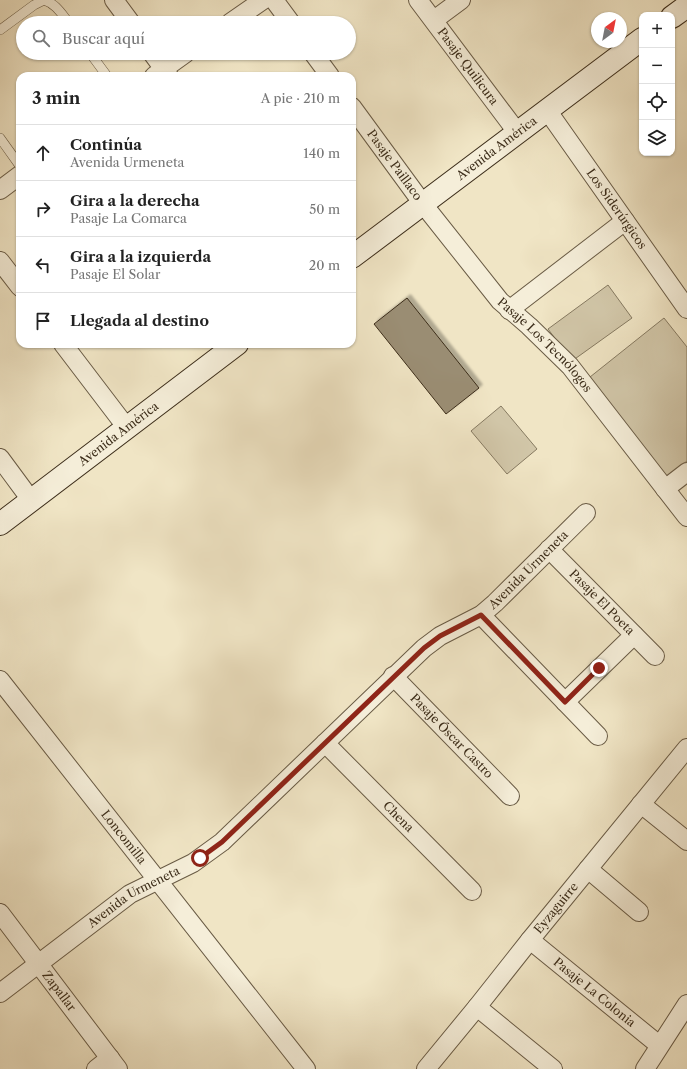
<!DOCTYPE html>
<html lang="es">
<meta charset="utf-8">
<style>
body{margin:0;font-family:"Libre Caslon Text",serif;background:#f2f2f2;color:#222}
.controls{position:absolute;right:12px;top:12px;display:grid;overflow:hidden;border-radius:8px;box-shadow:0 1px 3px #0004}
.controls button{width:36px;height:36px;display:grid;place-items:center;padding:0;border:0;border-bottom:1px solid #e0e0e0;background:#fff;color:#222;font:20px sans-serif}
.compass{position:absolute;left:591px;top:12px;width:36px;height:36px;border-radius:50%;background:#fff;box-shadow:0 1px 3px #0004;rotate:32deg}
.stop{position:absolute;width:12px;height:12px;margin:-9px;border:3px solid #8f2418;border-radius:50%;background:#fff}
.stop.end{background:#8f2418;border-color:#fff;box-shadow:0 1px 4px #0008}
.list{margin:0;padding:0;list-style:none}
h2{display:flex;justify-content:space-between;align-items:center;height:52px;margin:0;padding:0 16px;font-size:17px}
h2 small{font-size:13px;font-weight:400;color:#767676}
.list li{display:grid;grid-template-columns:26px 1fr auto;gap:12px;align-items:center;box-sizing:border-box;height:56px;padding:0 16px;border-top:1px solid #e0e0e0}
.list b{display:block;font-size:15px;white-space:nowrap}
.list p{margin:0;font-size:13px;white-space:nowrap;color:#767676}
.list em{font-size:13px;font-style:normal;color:#767676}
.icon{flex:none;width:22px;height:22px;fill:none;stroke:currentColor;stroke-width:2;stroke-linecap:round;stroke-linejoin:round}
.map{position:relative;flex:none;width:687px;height:1069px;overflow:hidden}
.search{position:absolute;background:#fff;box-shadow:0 1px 3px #0004;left:16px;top:16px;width:340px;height:44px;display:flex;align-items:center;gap:10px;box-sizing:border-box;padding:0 14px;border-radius:22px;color:#767676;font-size:15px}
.panel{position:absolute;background:#fff;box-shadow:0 1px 3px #0004;left:16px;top:72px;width:340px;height:276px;border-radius:12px}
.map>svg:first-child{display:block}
.green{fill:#d1c6a8;stroke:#867a61}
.building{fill:#9a8d73;stroke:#3c2d1a;filter:url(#shadow)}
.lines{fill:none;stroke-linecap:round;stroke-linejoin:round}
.service-casing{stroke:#695b45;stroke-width:10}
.minor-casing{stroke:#695b45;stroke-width:20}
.secondary-casing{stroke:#3c2d1a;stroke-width:24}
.service{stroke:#f5eed9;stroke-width:9}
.minor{stroke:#f5eed9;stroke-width:18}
.secondary{stroke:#f5eed9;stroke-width:22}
.route{stroke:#8f2418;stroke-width:5}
.labels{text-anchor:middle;stroke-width:3.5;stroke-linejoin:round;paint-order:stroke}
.street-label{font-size:12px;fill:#3c2d1a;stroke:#f5eed9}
</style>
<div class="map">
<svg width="687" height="1069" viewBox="0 0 687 1069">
<defs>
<filter id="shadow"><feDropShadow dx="3.5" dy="-3.5" stdDeviation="1" flood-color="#0004"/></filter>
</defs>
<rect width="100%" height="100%" fill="#f0e5c5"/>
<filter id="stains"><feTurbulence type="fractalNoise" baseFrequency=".005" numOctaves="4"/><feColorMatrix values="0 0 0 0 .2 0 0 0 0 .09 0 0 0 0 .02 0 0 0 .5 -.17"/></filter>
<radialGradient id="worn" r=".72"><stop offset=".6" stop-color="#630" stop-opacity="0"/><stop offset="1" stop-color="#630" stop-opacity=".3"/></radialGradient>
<g class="green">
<path d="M608 285 632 318 572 361 548 329Z"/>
<path d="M664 318 687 347V461L664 479 585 381Z"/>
<path d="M501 406 537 449 507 474 471 431Z"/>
</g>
<path class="building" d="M407 298 479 388 446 414 374 324Z"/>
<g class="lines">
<defs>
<g id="service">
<path d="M0 30 34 5 44 0C56 4 61 13 69 23"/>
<path d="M90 53 107 76"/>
<path d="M0 138 20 166"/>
</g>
<g id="minor">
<path d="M114 0 131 23"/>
<path d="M274 0 291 23"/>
<path id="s1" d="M418 0 517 132"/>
<path d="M434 20 461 0"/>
<path d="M230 23 263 0"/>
<path d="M152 53 169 76"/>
<path d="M313 53 330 76"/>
<path d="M154 76 186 53"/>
<path id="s2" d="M352 107 423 204 500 301 529 326 570 366 687 517"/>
<path id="s3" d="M547 110 687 309"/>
<path d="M0 190 20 175"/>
<path d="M0 261 20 287"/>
<path d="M509 310 625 221"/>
<path d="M63 344 127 428"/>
<path d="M0 458 31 500"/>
<path d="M665 489 687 472"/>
<path id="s4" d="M549 549 655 656"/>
<path d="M481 615 598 736"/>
<path id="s5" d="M393 676 510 796"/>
<path id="s6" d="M0 680 306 1069"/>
<path d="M565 702 634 635"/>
<path id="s7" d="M325 743 472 891"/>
<path d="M641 804 687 841"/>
<path d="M588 869 639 912"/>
<path id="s8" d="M0 913 118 1069"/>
<path id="s9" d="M530 940 659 1045"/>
<path id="s10" d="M0 993 130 894 193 863 222 842 424 648 440 636 481 615 495 603 586 513"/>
<path d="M477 1007 553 1069"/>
<path d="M96 1069 110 1058"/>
<path id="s11" d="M426 1069 477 1007 530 940 687 748"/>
<path d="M645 1069 687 1004"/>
</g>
<g id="secondary">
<path d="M672 17 687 6"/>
<path id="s12" d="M352 257 642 39"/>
<path id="s13" d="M0 524 237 344"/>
</g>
</defs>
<use href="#service" class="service-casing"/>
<use href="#minor" class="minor-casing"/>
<use href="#secondary" class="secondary-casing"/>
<use href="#service" class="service"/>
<use href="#minor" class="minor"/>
<use href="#secondary" class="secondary"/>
</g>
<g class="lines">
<path class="route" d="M200 858 222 842 424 648 440 636 481 615 565 702 599 668"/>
</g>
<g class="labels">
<g class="street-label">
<text dy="4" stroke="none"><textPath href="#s1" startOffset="83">Pasaje Quilicura</textPath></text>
<text dy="4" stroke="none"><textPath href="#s12" startOffset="181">Avenida América</textPath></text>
<text dy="4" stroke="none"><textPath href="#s2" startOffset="72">Pasaje Paillaco</textPath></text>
<text dy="4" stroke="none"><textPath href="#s3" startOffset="121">Los Siderúrgicos</textPath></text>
<text dy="4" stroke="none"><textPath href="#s2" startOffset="307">Pasaje Los Tecnólogos</textPath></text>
<text dy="4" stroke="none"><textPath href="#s13" startOffset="149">Avenida América</textPath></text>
<text dy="4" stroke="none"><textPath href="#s10" startOffset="681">Avenida Urmeneta</textPath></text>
<text dy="4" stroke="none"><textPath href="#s4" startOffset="75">Pasaje El Poeta</textPath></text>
<text dy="4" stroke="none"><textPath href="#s5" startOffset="84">Pasaje Óscar Castro</textPath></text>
<text dy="4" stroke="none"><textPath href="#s7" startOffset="104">Chena</textPath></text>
<text dy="4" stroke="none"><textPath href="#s6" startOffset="200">Loncomilla</textPath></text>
<text dy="4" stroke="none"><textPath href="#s10" startOffset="165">Avenida Urmeneta</textPath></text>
<text dy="4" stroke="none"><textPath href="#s11" startOffset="207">Eyzaguirre</textPath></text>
<text dy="4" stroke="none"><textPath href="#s8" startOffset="98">Zapallar</textPath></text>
<text dy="4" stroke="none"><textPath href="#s9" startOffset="83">Pasaje La Colonia</textPath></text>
</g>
</g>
<rect width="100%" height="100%" filter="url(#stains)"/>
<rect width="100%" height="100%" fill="url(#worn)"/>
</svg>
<div class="controls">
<button>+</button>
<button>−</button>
<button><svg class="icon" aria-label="locate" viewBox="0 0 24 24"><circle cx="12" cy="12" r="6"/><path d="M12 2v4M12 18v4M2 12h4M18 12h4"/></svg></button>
<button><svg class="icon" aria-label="layers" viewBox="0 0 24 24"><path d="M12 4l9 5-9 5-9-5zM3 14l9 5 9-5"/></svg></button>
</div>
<svg class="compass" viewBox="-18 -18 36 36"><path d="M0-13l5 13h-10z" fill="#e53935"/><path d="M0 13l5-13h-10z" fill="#767676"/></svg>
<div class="stop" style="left:200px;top:858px"></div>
<div class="stop end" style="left:599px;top:668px"></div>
<div class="search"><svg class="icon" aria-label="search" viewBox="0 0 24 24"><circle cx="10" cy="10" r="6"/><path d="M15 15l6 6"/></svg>Buscar aquí</div>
<section class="panel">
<h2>3 min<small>A pie · 210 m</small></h2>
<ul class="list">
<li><svg class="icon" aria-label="ahead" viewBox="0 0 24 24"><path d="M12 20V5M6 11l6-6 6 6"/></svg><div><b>Continúa</b><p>Avenida Urmeneta</p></div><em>140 m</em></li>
<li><svg class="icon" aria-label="right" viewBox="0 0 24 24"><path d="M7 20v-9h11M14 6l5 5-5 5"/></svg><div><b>Gira a la derecha</b><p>Pasaje La Comarca</p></div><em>50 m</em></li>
<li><svg class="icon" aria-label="left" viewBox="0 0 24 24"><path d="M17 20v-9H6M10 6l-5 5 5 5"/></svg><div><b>Gira a la izquierda</b><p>Pasaje El Solar</p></div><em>20 m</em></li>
<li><svg class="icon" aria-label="arrive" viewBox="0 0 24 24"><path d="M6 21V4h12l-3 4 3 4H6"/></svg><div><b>Llegada al destino</b></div></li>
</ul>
</section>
</div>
